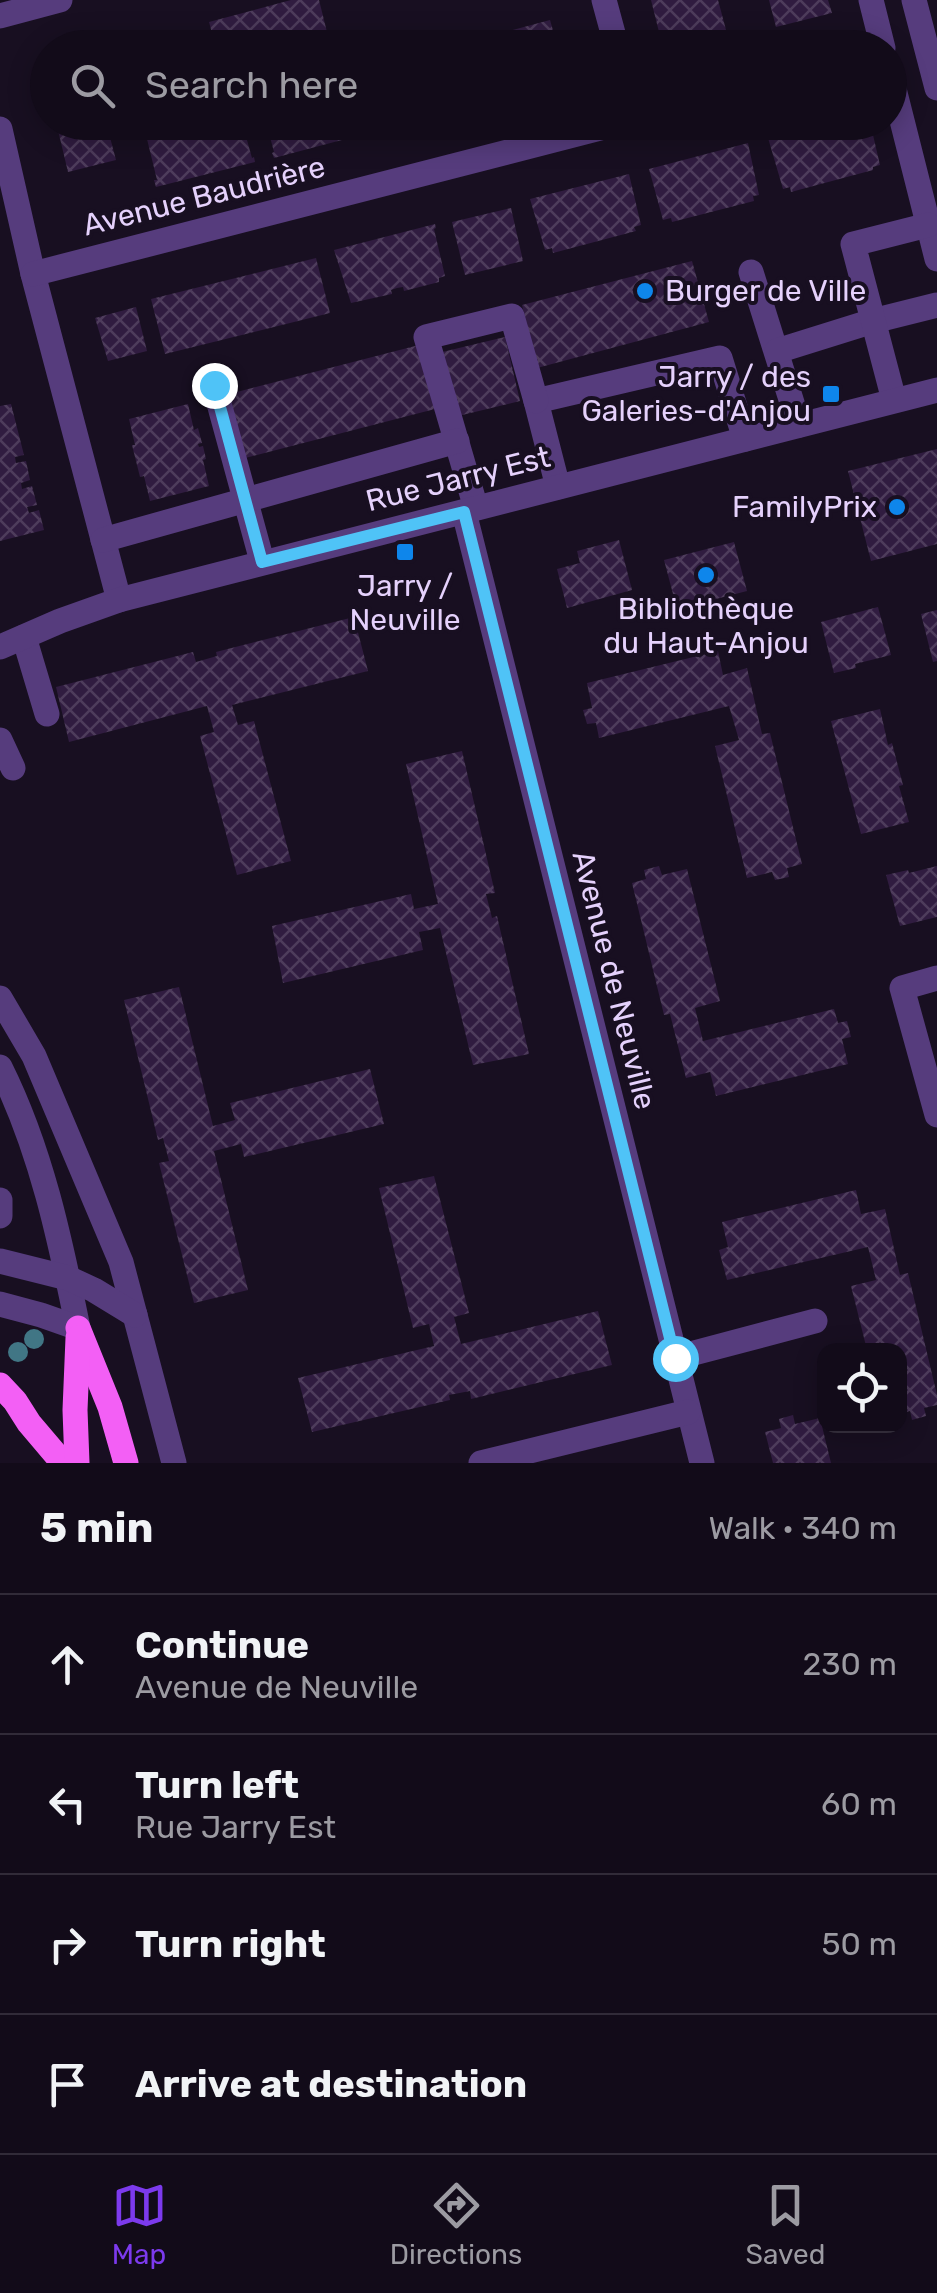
<!DOCTYPE html>
<meta charset="utf-8">
<style>
body{margin:0;font-family:Rubik,sans-serif;background:#1f1926;color:#f1f3f6}
.controls{position:absolute;right:30px;bottom:30px;display:grid;overflow:hidden;border-radius:20px;box-shadow:0 5px 25px #0003}
.controls button{width:90px;height:90px;display:grid;place-items:center;padding:0;border:0;border-bottom:2px solid #312b38;background:#120b19;color:#f1f3f6;font:50px sans-serif}
.stop{position:absolute;width:30px;height:30px;margin:-22px;border:8px solid #4fc3f7;border-radius:50%;background:#fff}
.stop.end{background:#4fc3f7;border-color:#fff;box-shadow:0 2px 10px #0008}
.list{margin:0;padding:0;list-style:none}
h2{display:flex;justify-content:space-between;align-items:center;height:130px;margin:0;padding:0 40px;font-size:42px}
h2 small{font-size:32px;font-weight:400;color:#9c9ba2}
.list li{display:grid;grid-template-columns:65px 1fr auto;gap:30px;align-items:center;box-sizing:border-box;height:140px;padding:0 40px;border-top:2px solid #312b38}
.list b{display:block;font-size:38px;white-space:nowrap}
.list p{margin:0;font-size:32px;white-space:nowrap;color:#9c9ba2}
.list em{font-size:32px;font-style:normal;color:#9c9ba2}
.icon{flex:none;width:55px;height:55px;fill:none;stroke:currentColor;stroke-width:2;stroke-linecap:round;stroke-linejoin:round}
.map{position:relative;flex:none;width:937px;height:1463px;overflow:hidden}
.search{position:absolute;background:#120b19;box-shadow:0 5px 25px #0003;left:30px;right:30px;top:30px;height:110px;display:flex;align-items:center;gap:25px;box-sizing:border-box;padding:0 35px;border-radius:55px;color:#9c9ba2;font-size:38px}
.sheet{height:690px;background:#120b19}
nav{display:flex;justify-content:space-around;align-items:center;box-sizing:border-box;height:140px;border-top:2px solid #312b38;background:#120b19;font-size:28px;color:#9c9ba2}
nav a{display:grid;justify-items:center;gap:5px}
nav .on{color:#7c3aed}
.map>svg:first-child{display:block}
.building{fill:url(#building-cross-hatch)}
.lines{fill:none;stroke-linecap:round;stroke-linejoin:round}
.minor{stroke:#563c7d;stroke-width:25}
.major{stroke:#f35ff5;stroke-width:25}
.tree{fill:#417685}
.route{stroke:#4fc3f7;stroke-width:12}
.poi-dot{fill:#0e86eb;stroke:#180f21;stroke-width:4}
.labels{text-anchor:middle;stroke-width:8;stroke-linejoin:round;paint-order:stroke}
.street-label{font-size:30px;fill:#e5d1fc;stroke:#180f21}
.poi-label{font-size:30px;fill:#e5d1fc;stroke:#180f21;text-anchor:end}
</style>
<div class="map">
<svg width="937" height="1463" viewBox="0 0 937 1463">
<defs>
<pattern id="building-cross-hatch" width="8" height="8" patternUnits="userSpaceOnUse" patternTransform="scale(2.5)"><rect width="8" height="8" fill="#301c40"/><path d="M0 0l8 8M0 8l8-8" fill="none" stroke="#4e3c5c"/></pattern>
</defs>
<rect width="100%" height="100%" fill="#180f21"/>
<g class="building">
<path d="M291 0H319L329 40 302 48H216L209 22Z"/>
<path d="M651 0H718L729 41 705 48H663Z"/>
<path d="M769 0H828L832 13 776 27Z"/>
<path d="M550 20 558 48H501L498 34Z"/>
<path d="M56 122H106L116 160 68 172Z"/>
<path d="M173 122H179L180 125 194 122H242L252 158 254 157 255 162 156 187 154 180H157L146 135 158 131 157 127Z"/>
<path d="M266 122H367L372 132 274 158 272 153 274 152Z"/>
<path d="M828 122H870L880 165 873 167V170L791 192 790 187 783 189 768 138Z"/>
<path d="M748 143 759 195 753 196 754 201 672 222 671 218 663 220 649 169Z"/>
<path d="M629 174 641 225 634 227 636 231 553 253 552 248 545 250 530 199Z"/>
<path d="M511 208 523 261 465 275 452 222Z"/>
<path d="M435 224 436 228 434 229 445 276 439 278V282L404 291 403 287 397 288 391 290 392 294 351 303 334 250Z"/>
<path d="M316 258 330 313 165 354 151 299Z"/>
<path d="M692 261 709 322 537 368 522 305Z"/>
<path d="M136 307 147 351 108 361 95 318Z"/>
<path d="M505 337 520 401 454 417 438 353Z"/>
<path d="M419 345 435 409 245 458 229 394Z"/>
<path d="M11 404 24 455 15 457 16 463 26 461 30 480 21 483 22 489 32 486 37 505 27 507 29 513 39 510 44 530 0 541V406Z"/>
<path d="M188 404 194 430 198 428 202 443 198 444 199 447 203 446 206 459 203 460 209 486 150 501 144 476 140 477 132 445H135L129 419Z"/>
<path d="M937 449V544L871 561 848 471Z"/>
<path d="M619 540 632 590 567 608 557 569 580 563 577 551Z"/>
<path d="M734 542 747 591 677 609 664 560Z"/>
<path d="M878 607 891 655 855 664 856 668 834 673 821 622Z"/>
<path d="M937 610V661L933 662 921 614Z"/>
<path d="M354 617 368 671 232 705 238 725 254 721 291 861 237 875 200 736 214 732 207 706 69 742 56 687 193 652 196 662 217 656 216 652Z"/>
<path d="M718 651 723 675 747 668 762 734 770 733 802 864 787 868 789 877 775 880 772 872 747 878 715 746 739 740 729 706 599 738 596 723 587 724 583 710 592 708 587 683Z"/>
<path d="M880 709 888 745 892 743 903 785 899 786 909 822 861 834 831 721Z"/>
<path d="M462 751 495 893 486 894 492 918 497 916 529 1054 473 1065 440 928 419 932 423 950 283 983 272 926 411 894 414 909 438 904 406 764Z"/>
<path d="M659 866 662 875 687 869 720 1001 695 1008 703 1041 834 1009 838 1023 847 1021 851 1037 842 1039 848 1064 716 1096 710 1072 686 1078 670 1014 664 1015 632 883 646 879 644 870Z"/>
<path d="M937 866V917L900 926 886 875 908 870 909 873Z"/>
<path d="M179 987 213 1126 235 1120 230 1103 370 1069 384 1124 244 1157 241 1144 214 1151 248 1290 194 1303 159 1163 169 1161 163 1138 158 1140 124 1000Z"/>
<path d="M434 1176 469 1313 454 1317 461 1344 598 1311 612 1365 471 1399 470 1391 449 1395 450 1400 312 1432 298 1378 434 1346 429 1324 413 1328 379 1188Z"/>
<path d="M856 1190 861 1214 885 1209 900 1275 908 1273 937 1395V1405L924 1408 926 1416 912 1420 910 1411 900 1414V1350H867L851 1286 876 1280 868 1247 727 1280 719 1250 728 1247 722 1222Z"/>
<path d="M793 1415 795 1424 820 1418 831 1463H773L765 1432 781 1428 779 1419Z"/>
</g>
<g class="lines">
<g class="minor">
<path d="M604 0 617 48"/>
<path d="M871 0 883 48"/>
<path d="M914 0 937 88"/>
<path d="M0 16 60 0"/>
<path d="M890 73 937 259"/>
<path d="M0 129 33 274 119 600"/>
<path d="M751 272 799 425"/>
<path d="M33 274 624 122"/>
<path d="M777 351 873 321 937 305"/>
<path d="M214 385 262 561"/>
<path d="M894 400 853 244 928 225"/>
<path d="M558 487 536 401 720 358 745 439"/>
<path d="M476 508 426 337 512 316 536 401"/>
<path d="M464 512 702 1463"/>
<path d="M103 540 457 441"/>
<path d="M24 637 47 714"/>
<path d="M0 647 60 621 119 600 937 390"/>
<path d="M0 740 13 768"/>
<path d="M937 978 902 988 937 1115"/>
<path d="M0 998 34 1056 121 1262 174 1463"/>
<path d="M0 1067C41 1149 60 1239 78 1328"/>
<path d="M0 1200V1216"/>
<path d="M0 1261 68 1278 94 1290 135 1315"/>
<path d="M0 1304 41 1315 78 1328"/>
<path d="M675 1358 815 1321"/>
<path d="M481 1463 688 1412"/>
</g>
<g class="major">
<path d="M78 1328 110 1407 126 1463"/>
<path d="M0 1385 15 1401 29 1423 63 1463"/>
<path d="M77 1463 75 1410 78 1338"/>
</g>
</g>
<g class="tree">
<circle cx="34" cy="1339" r="10"/>
<circle cx="18" cy="1352" r="10"/>
</g>
<g class="lines">
<path class="route" d="M214 385 262 562 464 512 675 1358"/>
</g>
<g class="poi-dot">
<circle cx="645" cy="291" r="10"/>
<rect x="821" y="384" width="20" height="20" rx="5"/>
<circle cx="897" cy="507" r="10"/>
<rect x="395" y="542" width="20" height="20" rx="5"/>
<circle cx="706" cy="575" r="10"/>
</g>
<g class="labels">
<g class="street-label">
<text transform="translate(204 196) rotate(-14)" y="10">Avenue Baudrière</text>
<text transform="translate(458 479) rotate(-14)" y="10">Rue Jarry Est</text>
<text transform="translate(614 980) rotate(76)" y="10">Avenue de Neuville</text>
</g>
<g class="poi-label">
<text x="665" y="301" text-anchor="start">Burger de Ville</text>
<text x="811" y="387">Jarry / des<tspan x="811" dy="34">Galeries-d'Anjou</tspan></text>
<text x="877" y="517">FamilyPrix</text>
<text x="405" y="596" text-anchor="middle">Jarry /<tspan x="405" dy="34">Neuville</tspan></text>
<text x="706" y="619" text-anchor="middle">Bibliothèque<tspan x="706" dy="34">du Haut-Anjou</tspan></text>
</g>
</g>
</svg>
<div class="controls">
<button><svg class="icon" aria-label="locate" viewBox="0 0 24 24"><circle cx="12" cy="12" r="6"/><path d="M12 2v4M12 18v4M2 12h4M18 12h4"/></svg></button>
</div>
<div class="stop" style="left:675px;top:1358px"></div>
<div class="stop end" style="left:214px;top:385px"></div>
<div class="search"><svg class="icon" aria-label="search" viewBox="0 0 24 24"><circle cx="10" cy="10" r="6"/><path d="M15 15l6 6"/></svg>Search here</div>
</div>
<section class="sheet">
<h2>5 min<small>Walk · 340 m</small></h2>
<ul class="list">
<li><svg class="icon" aria-label="ahead" viewBox="0 0 24 24"><path d="M12 20V5M6 11l6-6 6 6"/></svg><div><b>Continue</b><p>Avenue de Neuville</p></div><em>230 m</em></li>
<li><svg class="icon" aria-label="left" viewBox="0 0 24 24"><path d="M17 20v-9H6M10 6l-5 5 5 5"/></svg><div><b>Turn left</b><p>Rue Jarry Est</p></div><em>60 m</em></li>
<li><svg class="icon" aria-label="right" viewBox="0 0 24 24"><path d="M7 20v-9h11M14 6l5 5-5 5"/></svg><div><b>Turn right</b></div><em>50 m</em></li>
<li><svg class="icon" aria-label="arrive" viewBox="0 0 24 24"><path d="M6 21V4h12l-3 4 3 4H6"/></svg><div><b>Arrive at destination</b></div></li>
</ul>
</section>
<nav>
<a class="on"><svg class="icon" aria-label="map" viewBox="0 0 24 24"><path d="M3 6l6-2 6 2 6-2v14l-6 2-6-2-6 2zM9 4v14M15 6v14"/></svg>Map</a>
<a><svg class="icon" aria-label="directions" viewBox="0 0 24 24"><path d="M12 3l9 9-9 9-9-9zM9 14v-3h6M13 9l2 2-2 2"/></svg>Directions</a>
<a><svg class="icon" aria-label="saved" viewBox="0 0 24 24"><path d="M7 4h10v16l-5-4-5 4z"/></svg>Saved</a>
</nav>
